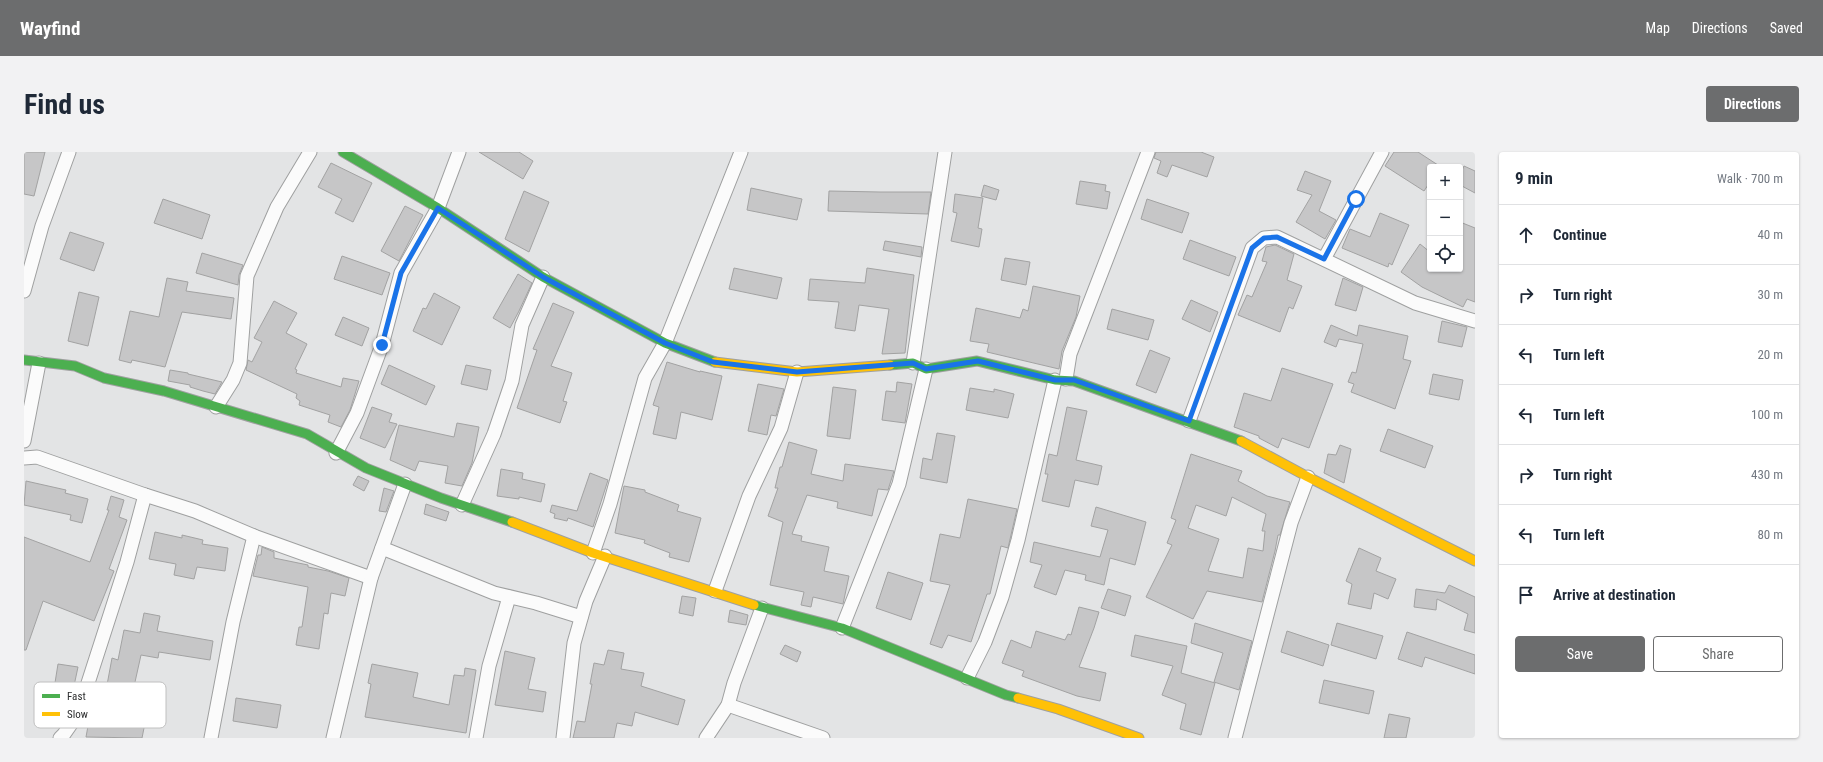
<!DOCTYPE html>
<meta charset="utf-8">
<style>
body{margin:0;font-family:"Roboto Condensed",sans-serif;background:#f2f2f3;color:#1f2937}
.controls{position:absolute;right:12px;top:12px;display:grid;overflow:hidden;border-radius:4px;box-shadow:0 1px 3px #0004}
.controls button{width:36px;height:36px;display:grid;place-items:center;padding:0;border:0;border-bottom:1px solid #e0e1e3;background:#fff;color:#1f2937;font:20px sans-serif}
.stop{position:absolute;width:12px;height:12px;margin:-9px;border:3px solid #1a73e8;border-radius:50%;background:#fff}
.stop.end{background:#1a73e8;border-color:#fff;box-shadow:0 1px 4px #0008}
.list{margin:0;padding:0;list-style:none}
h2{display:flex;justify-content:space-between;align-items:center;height:52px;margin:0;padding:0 16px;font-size:17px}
h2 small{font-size:13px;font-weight:400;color:#747a83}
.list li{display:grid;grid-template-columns:26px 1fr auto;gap:12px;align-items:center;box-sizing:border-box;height:60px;padding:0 16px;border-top:1px solid #e0e1e3}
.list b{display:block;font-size:15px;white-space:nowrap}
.list em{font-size:13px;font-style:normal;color:#747a83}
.actions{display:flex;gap:8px;padding:12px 16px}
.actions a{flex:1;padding:9px 0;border:1px solid #6c6d6e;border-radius:4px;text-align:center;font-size:14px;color:#6c6d6e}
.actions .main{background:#6c6d6e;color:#fff}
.icon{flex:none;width:22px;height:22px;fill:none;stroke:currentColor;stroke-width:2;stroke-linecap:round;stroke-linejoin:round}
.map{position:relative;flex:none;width:1451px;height:586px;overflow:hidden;border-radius:4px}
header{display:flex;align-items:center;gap:24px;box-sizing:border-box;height:56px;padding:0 20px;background:#6c6d6e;color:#fff}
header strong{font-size:19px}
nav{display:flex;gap:22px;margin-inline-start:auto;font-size:14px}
.intro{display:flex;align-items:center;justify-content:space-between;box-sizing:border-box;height:96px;padding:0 24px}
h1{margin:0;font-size:28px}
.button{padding:10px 18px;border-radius:4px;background:#6c6d6e;color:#fff;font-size:14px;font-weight:700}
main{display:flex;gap:24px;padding:0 24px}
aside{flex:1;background:#fff;border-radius:4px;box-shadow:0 1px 3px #0004}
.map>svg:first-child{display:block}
.building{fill:#c6c6c7;stroke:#a2a2a2;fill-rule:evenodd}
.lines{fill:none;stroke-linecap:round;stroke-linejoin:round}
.street-casing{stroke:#9fa0a0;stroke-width:15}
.fast-casing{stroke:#9fa0a0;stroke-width:11}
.slow-casing{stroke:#9fa0a0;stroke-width:11}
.street{stroke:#fbfbfb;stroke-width:13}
.fast{stroke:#4caf50;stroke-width:9}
.slow{stroke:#ffc107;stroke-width:9}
.route{stroke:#1a73e8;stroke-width:5}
.key{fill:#fff;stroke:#c0c0c0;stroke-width:1}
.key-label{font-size:11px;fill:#2c2d2e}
</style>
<header>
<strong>Wayfind</strong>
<nav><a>Map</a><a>Directions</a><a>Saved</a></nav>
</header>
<div class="intro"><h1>Find us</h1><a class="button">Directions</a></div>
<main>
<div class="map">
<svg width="1451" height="586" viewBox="0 0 1451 586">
<rect width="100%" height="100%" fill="#e3e4e5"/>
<g class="building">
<path d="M0 0H21L10 44 0 42Z"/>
<path d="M455 0H495L509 9 499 27Z"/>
<path d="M1132 0H1177L1190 5 1183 25 1148 13 1143 25 1133 21 1137 9 1130 6Z"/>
<path d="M1370 0H1394L1417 15H1406V30L1400 39 1361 14Z"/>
<path d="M307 11 348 31 329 70 311 61 318 47 294 35Z"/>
<path d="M1440 14 1451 19V41L1436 33V22Z"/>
<path d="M1281 19 1307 29 1295 59 1312 68 1301 87 1272 70 1288 43 1273 38Z"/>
<path d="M1056 29 1082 33 1081 39 1086 40 1083 57 1052 52Z"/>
<path d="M960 33 975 38 972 48 957 44Z"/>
<path d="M727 36 778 47 773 68 723 58Z"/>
<path d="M500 39 525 50 505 100 481 87Z"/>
<path d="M805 39 856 40H907L904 62 804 59Z"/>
<path d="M931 42 959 46 954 76 958 77 955 95 927 89 933 61 929 60Z"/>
<path d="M139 47 186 63 178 87 130 71Z"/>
<path d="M1123 47 1165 61 1158 81 1117 67Z"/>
<path d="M381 54 399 63 375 109 357 99Z"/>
<path d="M1356 61 1385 73 1368 113 1365 111 1364 115 1318 96 1326 77 1346 85Z"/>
<path d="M1436 70 1451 76V150L1443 147 1439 155 1398 135 1377 120 1396 92 1406 100V117H1436Z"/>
<path d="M46 80 80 91 70 119 36 107Z"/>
<path d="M1166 88 1212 105 1205 124 1159 107Z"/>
<path d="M861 89 898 95 897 105 859 98Z"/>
<path d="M1251 93 1270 102 1263 128 1278 134 1269 157 1265 155 1256 180 1214 163 1223 143 1228 145 1243 110 1238 109 1242 95Z"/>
<path d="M178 101 219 113 215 123 214 133 172 121Z"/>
<path d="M318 104 366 121 358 143 310 127Z"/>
<path d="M981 106 1006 110 1002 133 977 128Z"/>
<path d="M710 116 758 126 753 147 705 137Z"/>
<path d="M843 116 890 123 881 201 858 202 865 157 835 153 831 179 811 176 815 150 784 148 786 127 841 131Z"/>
<path d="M494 122 508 131 495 159 486 176 469 166Z"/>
<path d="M143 126 164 130 162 139 210 146 207 167 158 160 141 215 108 208 107 211 95 208 106 159 135 165Z"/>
<path d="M1319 126 1339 135 1332 159 1311 153Z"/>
<path d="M1009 134 1056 144 1052 165 1038 199 1035 217 963 200 965 192 946 189 952 156 996 166 999 157 1004 159Z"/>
<path d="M55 140 75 145 64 194 44 189Z"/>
<path d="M410 141 436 155 418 193 389 179 399 156 402 157Z"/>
<path d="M1167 148 1194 160 1186 180 1158 167Z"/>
<path d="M250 149 273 161 262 181 283 192 271 217 273 218 272 221 317 235 319 226 335 229 326 258 317 275 304 270 306 263 275 253 276 249 272 246 273 242 222 218 224 208 228 210 238 190 230 186Z"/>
<path d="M529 151 550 160 527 214 548 221 539 249 543 250 536 271 493 256 513 198 509 197Z"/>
<path d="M1088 157 1130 168 1124 188 1083 177Z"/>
<path d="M319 165 345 176 338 194 311 183Z"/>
<path d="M1418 169 1443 175 1438 195 1414 190Z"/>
<path d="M1307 173 1333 184 1335 173 1384 184 1379 207 1387 209 1371 257 1327 240 1330 232 1324 230 1328 220 1332 221 1339 192 1315 187 1312 195 1300 190Z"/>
<path d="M1126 198 1146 206 1132 241 1112 233Z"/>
<path d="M643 210 676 220V219L698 224 688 268 657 260 652 287 629 282 635 255 629 253Z"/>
<path d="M365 213 411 234 402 253 357 232Z"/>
<path d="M442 213 467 218 463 238 437 232Z"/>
<path d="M1258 216 1309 232 1285 296 1258 286 1254 296 1235 286V284L1210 275 1220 241 1247 249Z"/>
<path d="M146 218 164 221V222L198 230 191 242 179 239 166 235V233L144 229Z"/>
<path d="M1409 222 1439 228 1435 248 1405 242Z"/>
<path d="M873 230 888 232 881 271 858 268 862 239 872 240Z"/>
<path d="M734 232 760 237 752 264 747 263 743 283 724 279Z"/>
<path d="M809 235 832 238 826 287 803 284Z"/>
<path d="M946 236 970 240V237L990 242 984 266 942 258Z"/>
<path d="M348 255 368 262 365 270 373 272 361 296 336 286Z"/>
<path d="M1043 255 1063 259 1052 308 1078 314 1074 333 1051 328 1045 355 1018 349 1024 322H1021L1025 302 1033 304Z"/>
<path d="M433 271 455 275 448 311 438 334 421 331 424 314 395 309 391 319 366 308 375 273 430 285Z"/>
<path d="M1364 277 1409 294 1401 316 1356 299Z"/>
<path d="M913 281 931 284 923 331 896 326 899 306 908 308Z"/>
<path d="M765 290 793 298 787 322 819 329 821 312 870 319 864 338 854 337 848 364 813 356 814 350 783 343 768 382 778 384 777 389 805 395 800 419 825 424 819 452 789 445 787 455 777 453 780 440 746 433 759 370 744 364 754 336H751L756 315H758Z"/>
<path d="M1316 293 1327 297 1320 331 1300 321 1304 302 1312 303Z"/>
<path d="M1167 302 1218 319 1214 329 1243 344 1266 350 1256 383H1254L1251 399 1238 450 1183 439 1169 467 1122 445 1148 393 1143 391 1152 368 1147 366ZM1208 345 1242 362 1238 379H1241L1239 399 1224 396 1219 426 1184 419 1195 387 1164 376 1172 353 1202 364Z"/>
<path d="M477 317 499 321 498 327 521 332 517 350 495 345V347L473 344Z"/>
<path d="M566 321 584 328 569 375 544 366 543 369 530 366 531 362 526 360 528 353 553 359Z"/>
<path d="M334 324 345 329 340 339 329 333Z"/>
<path d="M2 329 42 338 41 341 64 347 58 371 46 368 47 363 0 353Z"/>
<path d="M600 334 621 338V340L655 353 653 359 677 366 665 410 645 405 646 401 620 391 621 388 591 381Z"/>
<path d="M360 336 370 339 362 360 355 359Z"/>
<path d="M87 344 100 348 95 365 103 368 85 417 90 419 70 469 19 449 2 498H0V385L66 410 85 358H83Z"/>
<path d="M944 347 993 357 984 396 977 394 966 442H963L947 490 924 483 918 496 906 492 926 433 906 429 916 382 936 386Z"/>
<path d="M402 352 425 360 422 369 400 362Z"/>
<path d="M1072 355 1122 370 1111 413 1086 406 1080 433 1061 428 1062 423 1041 418 1032 443 1010 435 1018 413 1006 410 1010 390 1076 405 1084 378 1067 374Z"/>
<path d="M131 380 158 386V383L179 388 178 392 204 396 201 419 173 415 170 427 150 423 152 412 125 407Z"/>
<path d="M238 395 250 400V406L284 413V415L304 419 325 426 321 444 307 441 304 462 300 461 295 497 272 493 275 475H278L284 435 229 424 234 403H237Z"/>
<path d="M1335 396 1357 406 1352 419 1372 427 1364 447 1350 441 1347 457 1324 452 1328 432 1322 429Z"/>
<path d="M864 420 899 431 887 468 852 456Z"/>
<path d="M1425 433 1451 445V481L1440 478 1444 462 1413 447 1412 458 1390 455 1392 437 1421 441Z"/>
<path d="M1084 437 1107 444 1101 464 1077 456Z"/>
<path d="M658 444 672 446 669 464 655 461Z"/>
<path d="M1055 455 1075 460 1070 476 1055 515 1082 521 1076 549 1053 544 998 524 1000 519 978 511 987 488 1007 496 1012 479 1041 488 1044 482 1047 483Z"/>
<path d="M706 458 724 463 722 473 704 470Z"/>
<path d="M120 461 136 464 133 479 189 489 186 508 135 500 134 506 117 503 109 539 129 543 125 562 123 561 118 586 62 585 66 563 69 564 76 532 83 533 88 506 94 508 100 478 116 481Z"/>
<path d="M1171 471 1228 489 1215 538 1190 530 1199 501 1167 491Z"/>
<path d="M1313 471 1359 484 1352 507 1307 493Z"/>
<path d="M1263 479 1305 493 1299 514 1257 500Z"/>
<path d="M1383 480 1451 503V522L1401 505 1398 515 1374 507Z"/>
<path d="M1111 483 1163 494 1157 521 1191 531 1177 583 1156 577 1162 552 1138 543 1149 514 1107 504Z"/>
<path d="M761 493 777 500 773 510 756 502Z"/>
<path d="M584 498 600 501 597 517 620 521 617 534 661 548 654 573 611 560 608 574 593 571 590 586H549L553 569 561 570 568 532H566L570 511 580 513Z"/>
<path d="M481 499 511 506 504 537 522 540 519 560 471 553Z"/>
<path d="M34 512 54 515 44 562 13 555 18 534 30 537Z"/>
<path d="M348 512 394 521 389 545 425 553 430 523 440 524 441 516 452 518 442 581 341 565 347 532 344 531Z"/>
<path d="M1300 528 1350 539 1345 562 1295 551Z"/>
<path d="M212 546 257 553 253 576 209 569Z"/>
<path d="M1365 562 1386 566 1382 586H1360Z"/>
</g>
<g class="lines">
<defs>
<g id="street">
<path d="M1300 107 1358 0"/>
<path d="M0 139 18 74 45 0"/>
<path d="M889 211 921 0"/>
<path d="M1042 227 1046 202 1124 0"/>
<path d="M192 255 209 228 216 211 223 124 253 55 286 0"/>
<path d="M1165 269 1228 96 1240 86 1253 85 1391 151 1451 169"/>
<path d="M0 289 15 211"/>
<path d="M312 301 333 261 358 193 377 121 414 56 435 0"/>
<path d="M0 306 13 305 121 343 171 359 230 384 347 426"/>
<path d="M438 353 470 282 488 229 498 173 519 125"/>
<path d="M358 396 470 441 512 451 557 465"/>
<path d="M569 401 586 352 621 226 641 191 717 0"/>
<path d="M691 439 725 344 757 276 773 220"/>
<path d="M818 476 875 332 902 217"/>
<path d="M943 526 961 490 978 445 994 388 1031 228"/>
<path d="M704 553 799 586"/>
<path d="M36 586 40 582 54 562 103 410 121 343"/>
<path d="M187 586 209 470 230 384"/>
<path d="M309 586 347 426 381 332"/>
<path d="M452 586 465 514 485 445"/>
<path d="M539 586 550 491 562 449 581 404"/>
<path d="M682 586 704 553 710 531 738 456"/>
<path d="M1211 586 1267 371 1284 325"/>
</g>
<g id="fast">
<path d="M319 0 414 56 519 125 641 191 691 210"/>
<path d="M0 208 51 214 80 226 140 239 283 282 342 316 417 346 488 370"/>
<path d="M866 213 889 211 902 217 953 209 1031 228 1050 229 1217 289"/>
<path d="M730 453 818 476 982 543 994 546"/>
</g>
<g id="slow">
<path d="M691 210 773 220 866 213"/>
<path d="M1217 289 1284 325 1451 409"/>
<path d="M488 370 569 401 730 453"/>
<path d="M994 546 1034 557 1115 586"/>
</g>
</defs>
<use href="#street" class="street-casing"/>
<use href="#fast" class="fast-casing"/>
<use href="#slow" class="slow-casing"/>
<use href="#street" class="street"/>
<use href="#fast" class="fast"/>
<use href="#slow" class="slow"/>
</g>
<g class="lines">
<path class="route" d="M358 193 377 121 414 56 519 125 641 191 689 210 773 220 889 211 902 217 954 209 1031 228H1050L1165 269 1228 96 1240 86 1253 85 1300 107 1332 47"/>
</g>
<rect x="10" y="530" width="132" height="46" rx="6" class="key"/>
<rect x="18" y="542" width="18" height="4" fill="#4caf50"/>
<rect x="18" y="560" width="18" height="4" fill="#ffc107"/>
<g class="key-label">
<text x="43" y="548">Fast</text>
<text x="43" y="566">Slow</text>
</g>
</svg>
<div class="controls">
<button>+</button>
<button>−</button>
<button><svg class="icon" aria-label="locate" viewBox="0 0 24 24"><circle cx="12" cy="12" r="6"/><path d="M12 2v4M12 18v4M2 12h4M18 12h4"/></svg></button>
</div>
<div class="stop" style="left:1332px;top:47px"></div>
<div class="stop end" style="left:358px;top:193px"></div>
</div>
<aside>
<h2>9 min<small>Walk · 700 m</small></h2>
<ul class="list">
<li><svg class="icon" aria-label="ahead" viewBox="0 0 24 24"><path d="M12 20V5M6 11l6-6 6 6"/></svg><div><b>Continue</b></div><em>40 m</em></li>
<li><svg class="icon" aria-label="right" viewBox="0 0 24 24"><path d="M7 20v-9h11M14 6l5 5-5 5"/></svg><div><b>Turn right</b></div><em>30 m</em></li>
<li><svg class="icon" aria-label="left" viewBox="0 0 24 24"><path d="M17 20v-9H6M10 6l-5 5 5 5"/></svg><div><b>Turn left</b></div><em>20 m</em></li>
<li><svg class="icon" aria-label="left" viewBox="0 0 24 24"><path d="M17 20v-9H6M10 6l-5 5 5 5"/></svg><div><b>Turn left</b></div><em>100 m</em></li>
<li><svg class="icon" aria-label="right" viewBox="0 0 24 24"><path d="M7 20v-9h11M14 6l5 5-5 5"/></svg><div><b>Turn right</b></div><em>430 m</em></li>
<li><svg class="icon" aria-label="left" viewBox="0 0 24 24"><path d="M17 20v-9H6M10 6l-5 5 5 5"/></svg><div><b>Turn left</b></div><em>80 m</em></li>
<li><svg class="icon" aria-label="arrive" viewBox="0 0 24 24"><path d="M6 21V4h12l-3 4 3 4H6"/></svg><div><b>Arrive at destination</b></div></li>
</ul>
<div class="actions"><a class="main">Save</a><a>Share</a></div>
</aside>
</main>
